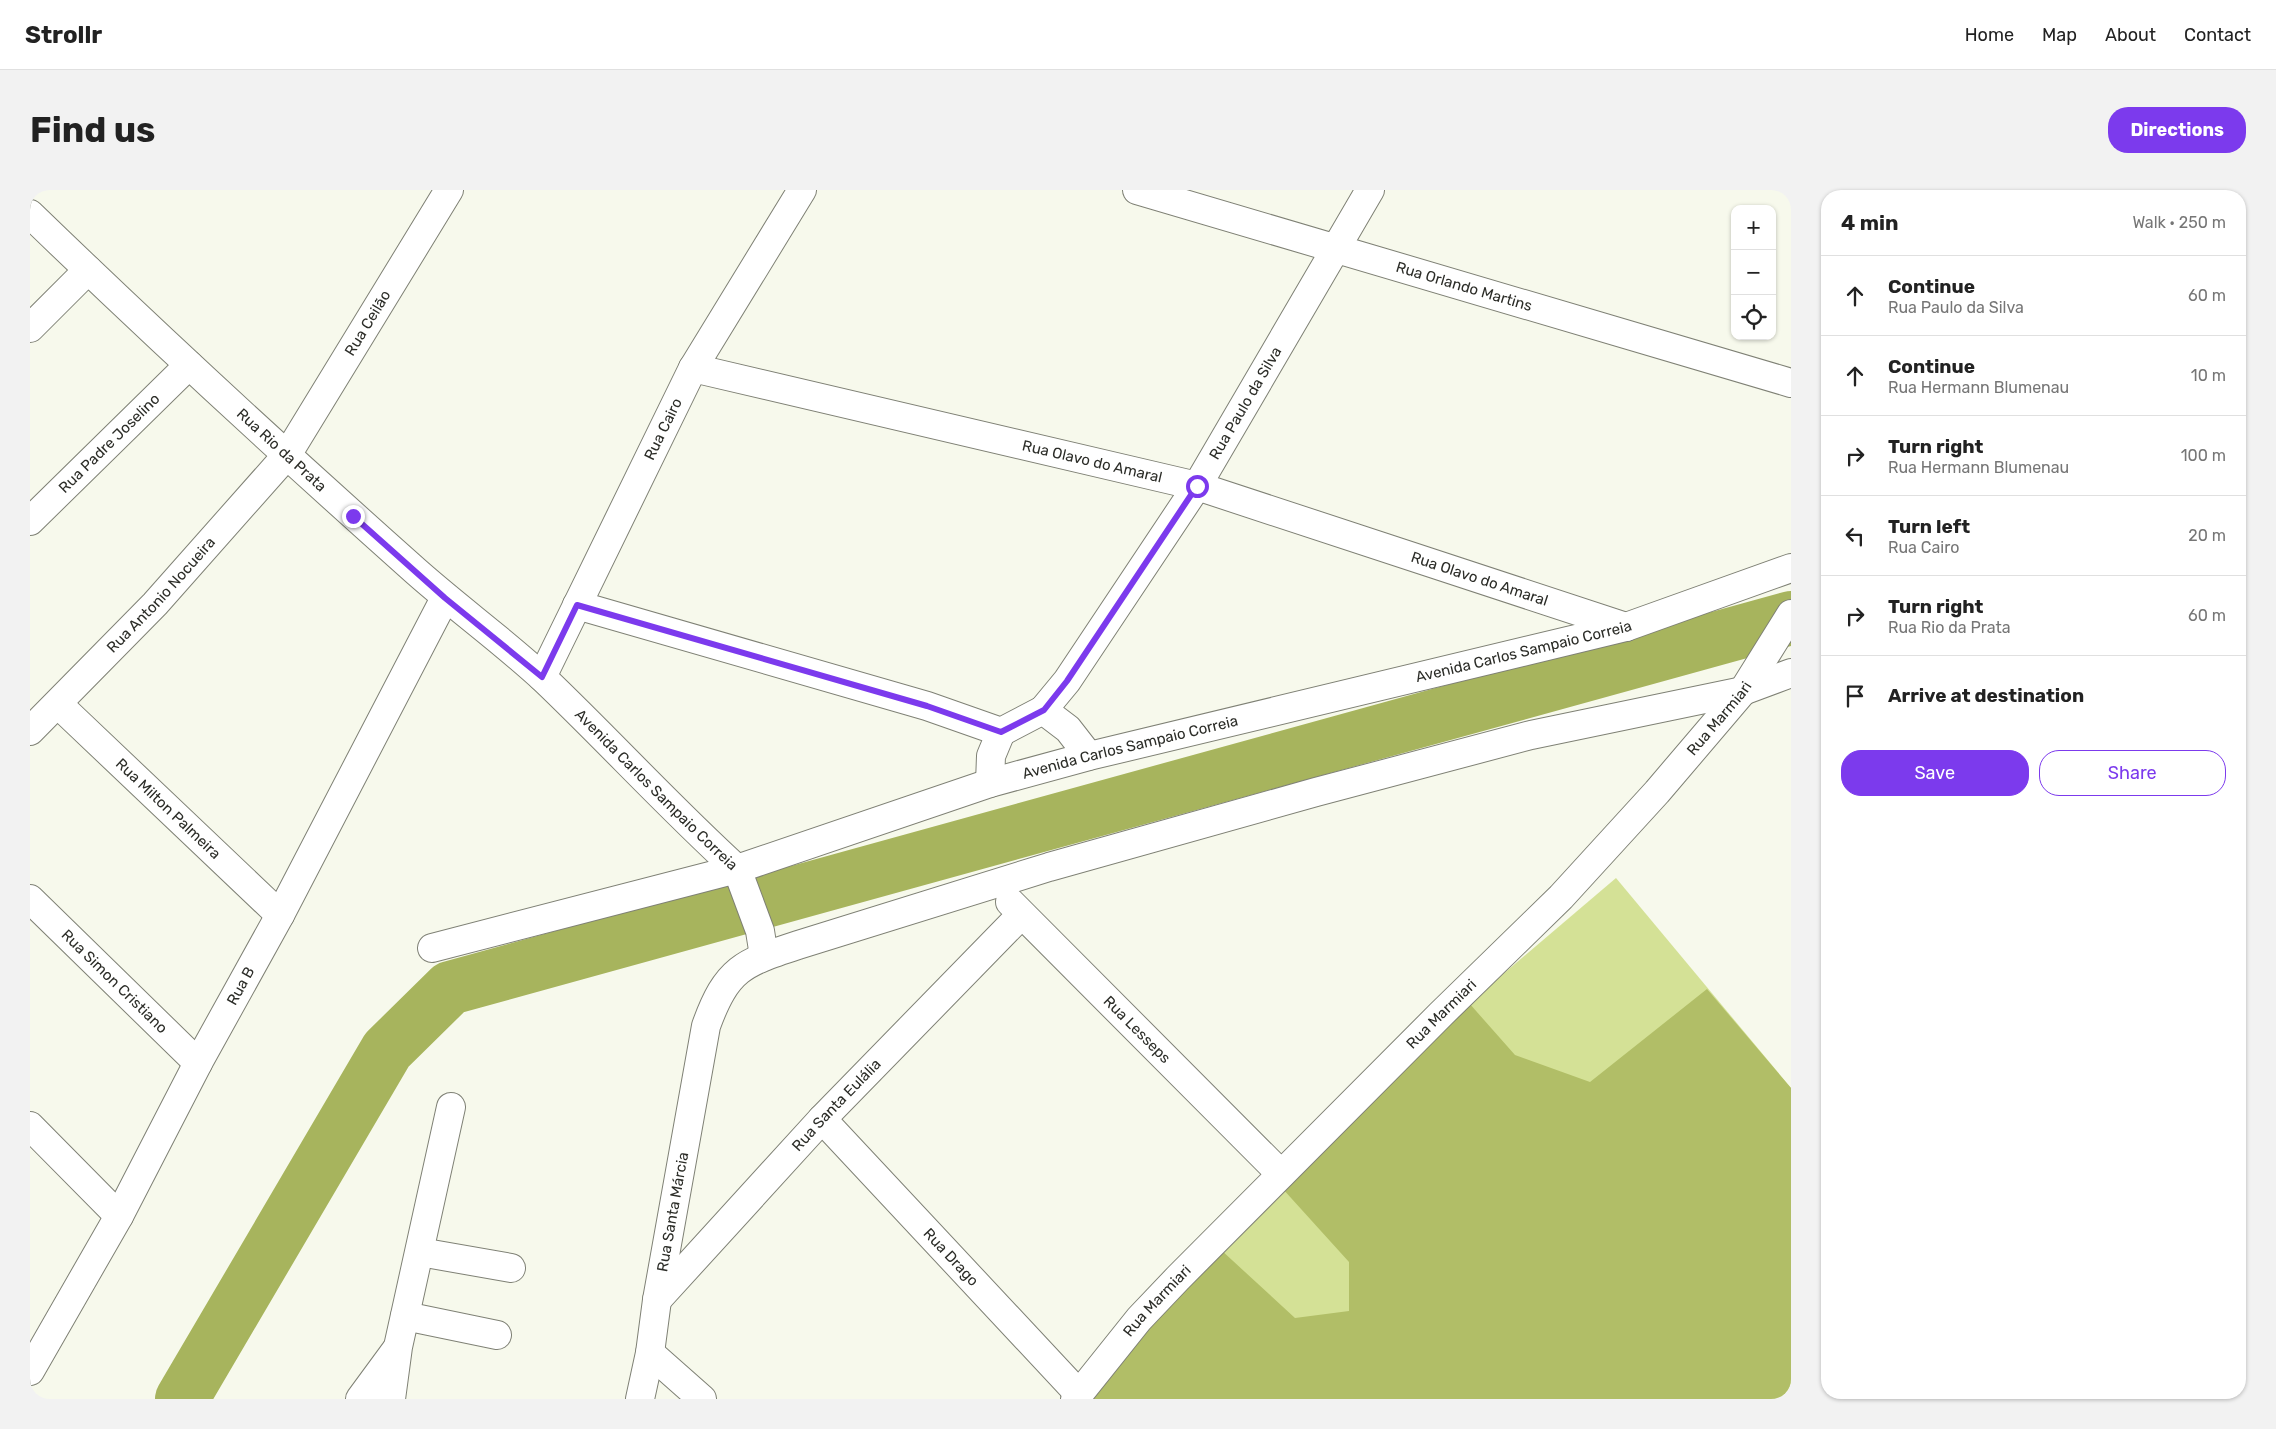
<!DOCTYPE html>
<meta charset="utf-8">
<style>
body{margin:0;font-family:Rubik,sans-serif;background:#f2f2f2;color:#222}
.controls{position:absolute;right:15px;top:15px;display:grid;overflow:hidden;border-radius:10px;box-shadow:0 1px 4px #0004}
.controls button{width:45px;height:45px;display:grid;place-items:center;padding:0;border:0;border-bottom:1px solid #e0e0e0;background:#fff;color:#222;font:25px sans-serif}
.stop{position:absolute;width:15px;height:15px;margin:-11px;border:4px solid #7c3aed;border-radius:50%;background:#fff}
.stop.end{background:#7c3aed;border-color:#fff;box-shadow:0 1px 5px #0008}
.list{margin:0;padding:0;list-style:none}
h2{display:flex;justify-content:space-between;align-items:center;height:65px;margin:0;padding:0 20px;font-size:21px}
h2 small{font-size:16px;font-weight:400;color:#767676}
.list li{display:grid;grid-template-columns:32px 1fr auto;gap:15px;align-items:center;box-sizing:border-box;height:80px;padding:0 20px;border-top:1px solid #e0e0e0}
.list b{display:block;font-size:19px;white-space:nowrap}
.list p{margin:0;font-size:16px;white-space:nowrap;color:#767676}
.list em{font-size:16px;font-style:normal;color:#767676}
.actions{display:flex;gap:10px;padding:15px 20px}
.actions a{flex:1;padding:11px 0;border:1px solid #7c3aed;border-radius:20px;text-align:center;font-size:18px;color:#7c3aed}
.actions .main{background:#7c3aed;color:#fff}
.icon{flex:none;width:28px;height:28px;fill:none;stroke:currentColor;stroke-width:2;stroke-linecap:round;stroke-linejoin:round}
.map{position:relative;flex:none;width:1761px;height:1209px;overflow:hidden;border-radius:20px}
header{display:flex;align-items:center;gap:30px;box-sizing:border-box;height:70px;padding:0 25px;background:#fff;border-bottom:1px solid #e0e0e0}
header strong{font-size:24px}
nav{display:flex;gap:28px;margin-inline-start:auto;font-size:18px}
.intro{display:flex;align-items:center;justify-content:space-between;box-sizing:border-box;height:120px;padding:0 30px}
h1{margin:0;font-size:35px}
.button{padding:12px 22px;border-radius:20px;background:#7c3aed;color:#fff;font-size:18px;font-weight:700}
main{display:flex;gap:30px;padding:0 30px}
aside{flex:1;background:#fff;border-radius:20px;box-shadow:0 1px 4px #0004}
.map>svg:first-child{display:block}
.green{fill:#d4e196}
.forest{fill:#b1be67}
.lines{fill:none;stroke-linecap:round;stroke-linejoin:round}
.river{stroke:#a7b45d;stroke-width:54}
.minor-casing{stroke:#7f8175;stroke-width:30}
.minor{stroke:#fff;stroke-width:28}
.route{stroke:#7c3aed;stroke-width:6}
.labels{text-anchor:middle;stroke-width:4.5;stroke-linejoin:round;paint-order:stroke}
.street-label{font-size:15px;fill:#2c2d28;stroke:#fff}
</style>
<header>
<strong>Strollr</strong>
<nav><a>Home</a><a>Map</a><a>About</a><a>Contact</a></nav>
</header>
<div class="intro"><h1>Find us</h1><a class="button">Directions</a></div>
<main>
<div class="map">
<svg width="1761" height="1209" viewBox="0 0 1761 1209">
<rect width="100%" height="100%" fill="#f7f9ec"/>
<path class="green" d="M1586 688 1761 898V1209L1124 1123 1439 813Z"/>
<path class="forest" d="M1677 799 1761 898V1209H1060L1124 1123 1190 1059 1265 1128 1319 1121V1072L1252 998 1439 813 1485 865 1560 892Z"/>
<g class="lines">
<path class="river" d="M152 1209 357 860 420 798 1761 428"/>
<defs>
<g id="minor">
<path id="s1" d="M1107 0 1761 193"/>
<path id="s2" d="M0 24C124 144 251 261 380 376 423 415 472 450 514 489 579 551 640 618 707 679L960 593 1059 566 1596 437 1761 378"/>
<path d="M0 138 58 80"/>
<path id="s3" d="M663 178 1167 296 1596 437"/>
<path id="s4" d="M0 331 159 175"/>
<path d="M547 415 897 516 971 542 1013 520 1038 539 1059 566"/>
<path id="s5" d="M512 487 663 178 772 0"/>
<path id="s6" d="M28 514 250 725"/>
<path id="s7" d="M1013 520 1037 491 1167 296 1340 0"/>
<path id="s8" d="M0 541 125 414 257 265 419 0"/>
<path d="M960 593 961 566 971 542"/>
<path id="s9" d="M0 709 168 873"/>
<path id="s10" d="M980 712 1251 984"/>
<path d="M402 758 707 679 730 741 734 766"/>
<path id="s11" d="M792 929 1049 1204"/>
<path d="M0 936 89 1026"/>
<path d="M390 1062 481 1078"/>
<path id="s12" d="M627 1110 792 929 991 725"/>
<path d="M375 1126 467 1145"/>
<path d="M620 1163 672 1209"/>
<path id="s13" d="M0 1181 89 1026 168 873 250 725 415 408"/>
<path d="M330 1209 366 1160"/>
<path d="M361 1209 368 1157 421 917"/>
<path id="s14" d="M610 1209 620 1163 627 1110 676 836C697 778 713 773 768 755L1019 677 1286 602 1501 545 1713 501 1761 483"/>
<path id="s15" d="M1045 1209 1109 1129 1148 1088 1411 824 1531 707 1627 602 1713 501 1761 424"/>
</g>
</defs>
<use href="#minor" class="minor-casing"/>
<use href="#minor" class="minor"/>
</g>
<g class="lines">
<path class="route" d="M323 326 415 408 512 487 547 415 897 516 971 542 1014 520 1037 491 1167 296"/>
</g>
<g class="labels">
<g class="street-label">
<text dy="5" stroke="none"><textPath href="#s1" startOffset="341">Rua Orlando Martins</textPath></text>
<text dy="5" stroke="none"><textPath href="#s8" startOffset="532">Rua Ceilão</textPath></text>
<text dy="5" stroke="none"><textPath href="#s7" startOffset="368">Rua Paulo da Silva</textPath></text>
<text dy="5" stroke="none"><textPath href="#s5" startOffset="276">Rua Cairo</textPath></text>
<text dy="5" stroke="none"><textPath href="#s4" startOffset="111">Rua Padre Joselino</textPath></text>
<text dy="5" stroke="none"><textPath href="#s2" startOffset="345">Rua Rio da Prata</textPath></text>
<text dy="5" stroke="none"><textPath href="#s3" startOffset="410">Rua Olavo do Amaral</textPath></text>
<text dy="5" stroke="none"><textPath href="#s3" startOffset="815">Rua Olavo do Amaral</textPath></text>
<text dy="5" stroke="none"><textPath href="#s8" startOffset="189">Rua Antonio Nocueira</textPath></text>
<text dy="5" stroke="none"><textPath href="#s2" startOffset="1781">Avenida Carlos Sampaio Correia</textPath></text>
<text dy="5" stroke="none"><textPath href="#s15" startOffset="938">Rua Marmiari</textPath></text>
<text dy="5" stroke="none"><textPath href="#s2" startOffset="1376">Avenida Carlos Sampaio Correia</textPath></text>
<text dy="5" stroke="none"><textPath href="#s2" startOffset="851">Avenida Carlos Sampaio Correia</textPath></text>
<text dy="5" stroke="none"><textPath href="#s6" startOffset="152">Rua Milton Palmeira</textPath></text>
<text dy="5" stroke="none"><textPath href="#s9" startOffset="118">Rua Simon Cristiano</textPath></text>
<text dy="5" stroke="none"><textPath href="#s13" startOffset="439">Rua B</textPath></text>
<text dy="5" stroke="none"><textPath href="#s15" startOffset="532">Rua Marmiari</textPath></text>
<text dy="5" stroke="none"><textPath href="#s10" startOffset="180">Rua Lesseps</textPath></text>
<text dy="5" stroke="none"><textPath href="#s12" startOffset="265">Rua Santa Eulália</textPath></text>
<text dy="5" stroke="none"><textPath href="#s14" startOffset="190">Rua Santa Márcia</textPath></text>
<text dy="5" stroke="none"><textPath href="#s11" startOffset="189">Rua Drago</textPath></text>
<text dy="5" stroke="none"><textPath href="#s15" startOffset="128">Rua Marmiari</textPath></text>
</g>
</g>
</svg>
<div class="controls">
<button>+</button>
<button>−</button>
<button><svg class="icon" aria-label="locate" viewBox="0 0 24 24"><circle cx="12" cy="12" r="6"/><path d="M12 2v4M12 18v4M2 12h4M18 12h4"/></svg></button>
</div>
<div class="stop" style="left:1167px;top:296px"></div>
<div class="stop end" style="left:323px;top:326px"></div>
</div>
<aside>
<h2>4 min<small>Walk · 250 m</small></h2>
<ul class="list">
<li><svg class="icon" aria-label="ahead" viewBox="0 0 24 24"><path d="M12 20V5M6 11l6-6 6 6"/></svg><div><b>Continue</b><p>Rua Paulo da Silva</p></div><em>60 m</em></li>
<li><svg class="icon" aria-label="ahead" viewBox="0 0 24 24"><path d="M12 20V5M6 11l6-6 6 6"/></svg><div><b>Continue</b><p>Rua Hermann Blumenau</p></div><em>10 m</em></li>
<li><svg class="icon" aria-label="right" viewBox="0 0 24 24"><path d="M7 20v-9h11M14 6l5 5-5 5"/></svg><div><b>Turn right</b><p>Rua Hermann Blumenau</p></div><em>100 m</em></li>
<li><svg class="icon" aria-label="left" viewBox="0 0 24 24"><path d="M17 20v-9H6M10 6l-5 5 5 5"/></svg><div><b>Turn left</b><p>Rua Cairo</p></div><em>20 m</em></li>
<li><svg class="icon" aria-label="right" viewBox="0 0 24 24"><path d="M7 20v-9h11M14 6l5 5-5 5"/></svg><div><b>Turn right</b><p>Rua Rio da Prata</p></div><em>60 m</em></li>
<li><svg class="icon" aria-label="arrive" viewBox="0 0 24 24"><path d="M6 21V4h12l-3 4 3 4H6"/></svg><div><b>Arrive at destination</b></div></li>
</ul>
<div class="actions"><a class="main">Save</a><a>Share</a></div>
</aside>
</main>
